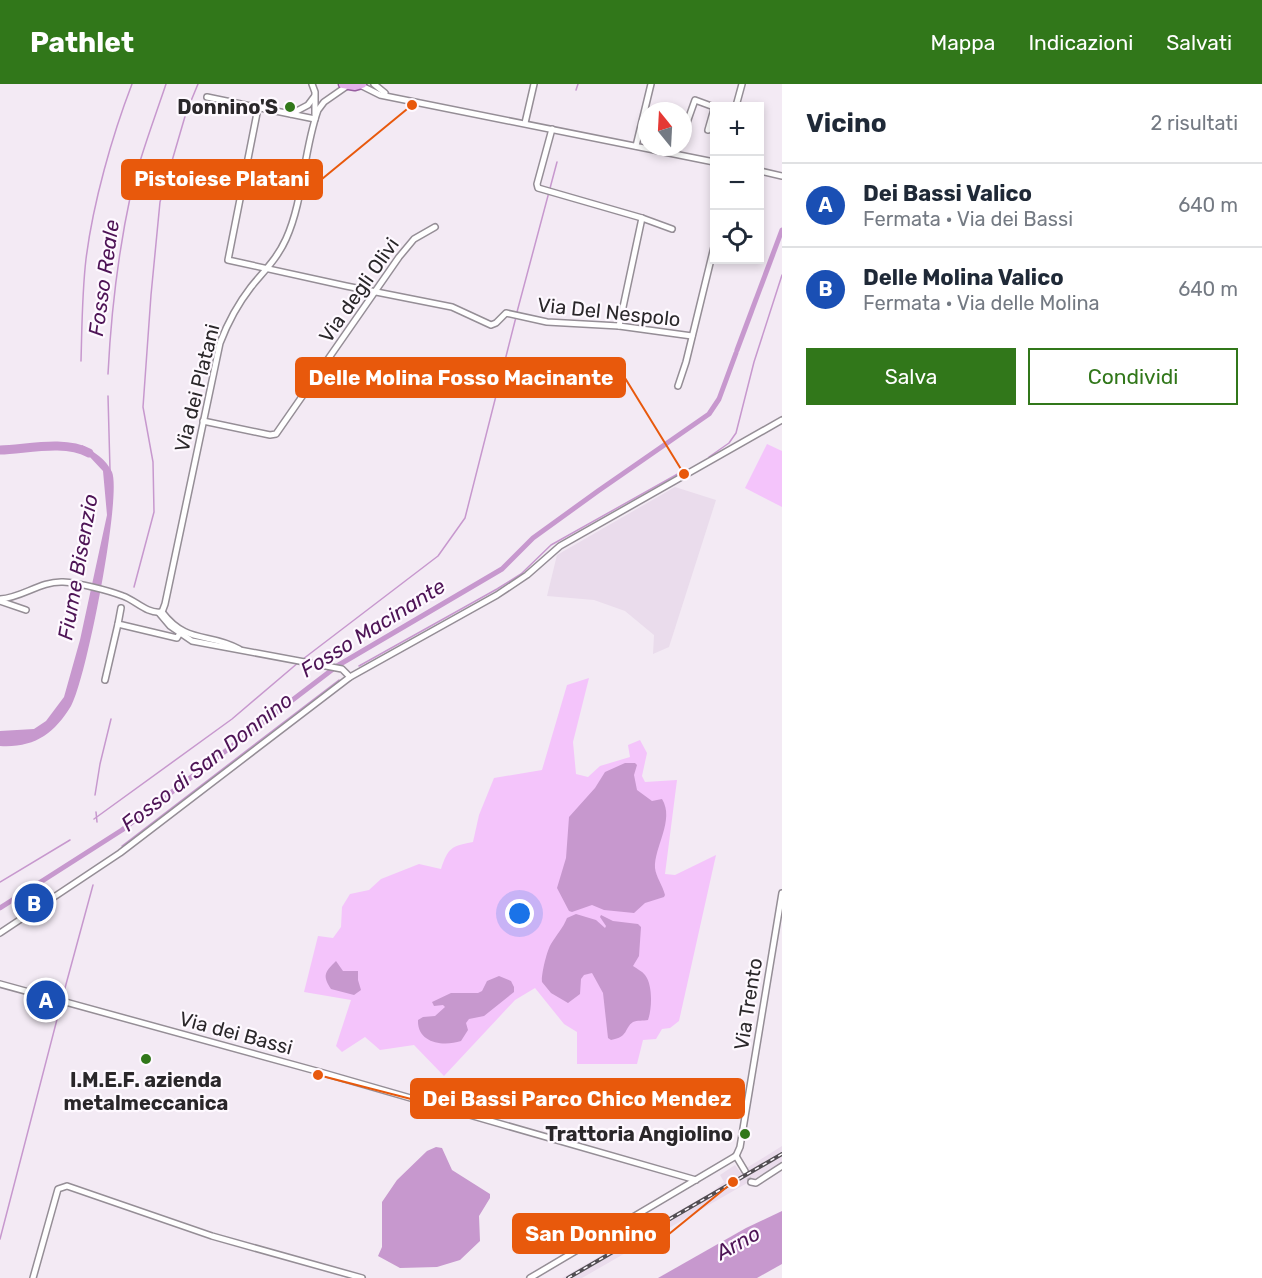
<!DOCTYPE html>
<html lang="it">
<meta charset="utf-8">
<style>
body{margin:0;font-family:Rubik,sans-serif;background:#f2f2f3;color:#1f2937}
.controls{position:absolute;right:18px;top:18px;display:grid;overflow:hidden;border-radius:0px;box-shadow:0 3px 9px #0003}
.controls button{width:54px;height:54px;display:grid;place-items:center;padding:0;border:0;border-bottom:2px solid #e0e1e3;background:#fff;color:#1f2937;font:30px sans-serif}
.compass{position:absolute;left:638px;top:18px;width:54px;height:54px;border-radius:50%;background:#fff;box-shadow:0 3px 9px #0003;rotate:342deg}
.you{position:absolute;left:520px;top:830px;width:21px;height:21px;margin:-15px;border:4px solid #fff;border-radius:50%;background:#1a73e8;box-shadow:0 0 0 9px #1a73e833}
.badge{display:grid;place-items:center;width:39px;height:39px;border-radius:50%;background:#31771a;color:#fff;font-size:20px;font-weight:700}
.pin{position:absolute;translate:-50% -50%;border:3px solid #fff;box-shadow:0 2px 6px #0006}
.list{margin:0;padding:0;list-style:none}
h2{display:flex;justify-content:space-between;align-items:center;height:78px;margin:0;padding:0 24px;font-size:26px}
h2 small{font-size:20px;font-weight:400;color:#747a83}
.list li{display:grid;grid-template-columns:39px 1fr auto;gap:18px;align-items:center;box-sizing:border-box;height:84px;padding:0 24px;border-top:2px solid #e0e1e3}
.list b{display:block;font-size:22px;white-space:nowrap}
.list p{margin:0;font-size:20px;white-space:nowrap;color:#747a83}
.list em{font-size:20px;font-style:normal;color:#747a83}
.actions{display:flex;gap:12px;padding:18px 24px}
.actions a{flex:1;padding:14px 0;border:2px solid #31771a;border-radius:0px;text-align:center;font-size:21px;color:#31771a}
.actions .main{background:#31771a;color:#fff}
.icon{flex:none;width:33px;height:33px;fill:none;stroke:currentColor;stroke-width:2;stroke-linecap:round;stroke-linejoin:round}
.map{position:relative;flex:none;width:782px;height:1194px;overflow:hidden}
header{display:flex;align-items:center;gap:36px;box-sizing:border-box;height:84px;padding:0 30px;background:#31771a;color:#fff}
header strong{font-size:28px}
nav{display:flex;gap:33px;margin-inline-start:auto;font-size:21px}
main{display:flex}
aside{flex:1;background:#fff}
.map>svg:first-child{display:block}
.built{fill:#eadcec}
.green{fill:#f4c4fb}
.water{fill:#c798ce}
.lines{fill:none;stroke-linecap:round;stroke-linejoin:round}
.stream{stroke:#c798ce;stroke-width:1.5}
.canal{stroke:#c798ce;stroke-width:5}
.river{stroke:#c798ce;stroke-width:9}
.street-tunnel{stroke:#cbc3cc;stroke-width:5;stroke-dasharray:5 2.5;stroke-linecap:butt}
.street-casing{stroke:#958e96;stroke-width:8}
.primary-casing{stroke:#975ea0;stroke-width:11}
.street{stroke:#fff;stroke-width:5}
.primary{stroke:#e4b0ec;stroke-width:8}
.rail-casing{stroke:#514d52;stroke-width:4}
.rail{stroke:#fef9ff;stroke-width:1.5;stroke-dasharray:4.5;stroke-linecap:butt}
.poi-dot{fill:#31771a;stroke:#fef9ff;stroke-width:2}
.labels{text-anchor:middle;stroke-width:4.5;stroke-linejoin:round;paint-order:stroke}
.poi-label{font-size:20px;font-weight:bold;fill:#2a272a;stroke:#fef9ff;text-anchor:end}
.street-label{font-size:20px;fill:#2a272a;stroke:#fef9ff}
.water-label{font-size:21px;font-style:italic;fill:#4e1456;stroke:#fef9ff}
.leader{fill:none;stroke:#e8590c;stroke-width:2}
.callout-dot{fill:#e8590c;stroke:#fef9ff;stroke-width:2}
.callout{fill:#e8590c;stroke:#e8590c;stroke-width:2}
.callout-label{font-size:21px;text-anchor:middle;font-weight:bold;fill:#fff}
</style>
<header>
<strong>Pathlet</strong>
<nav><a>Mappa</a><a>Indicazioni</a><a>Salvati</a></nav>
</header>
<main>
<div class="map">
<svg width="782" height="1194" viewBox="0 0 782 1194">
<rect width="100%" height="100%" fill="#f3eaf4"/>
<g class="built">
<path d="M675 403 716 416 669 563 653 570 654 551 625 527 594 516 547 512 557 471Z"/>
<path d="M782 1062V1079L582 1194H562L712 1108 724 1098 720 1091 735 1081 740 1088Z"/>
</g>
<g class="green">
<path d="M767 360 782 367V423L745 404Z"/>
<path d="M589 594 573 658 576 690 588 693 600 682 630 673 628 661 640 656 647 669 642 692 645 698 677 696 665 790 675 791 716 771 679 937 670 944 662 945 656 955 643 956 637 980H577V948L564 940 535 904 515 916 444 992 414 961 380 966 365 953 342 968 336 962 351 916 304 908 318 852 333 854 341 843 342 823 350 810 369 806 381 795 419 780 441 785C448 764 451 762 473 758L479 731 494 694 542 686 567 601Z"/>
</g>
<g class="water">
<path d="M82 361C94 368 106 375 112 388 122 412 86 597 71 622 54 650 34 664 0 662V647L34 645 46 637 64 613 80 556 107 431 103 387 88 371 78 367Z"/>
<path d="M625 679H635L637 681 634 691 637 706 652 717 662 715C675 736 654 763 655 784 656 793 663 802 665 811L664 813 645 819 634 829 604 826 592 821 572 828 569 827 557 804 566 774 569 733 595 704 605 688Z"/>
<path d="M576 830 596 836 605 844 606 842 600 833 601 831 613 837 638 840 641 843 639 872 633 882C637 885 642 887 645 891 653 901 652 925 648 936 643 937 637 936 633 938 624 944 629 953 611 956L608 954 603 909 592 889 584 891 581 895 580 910 568 919 551 909 542 898C541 891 547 866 551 860 557 850 563 844 567 834Z"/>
<path d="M336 877 343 887H358V896L361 906 354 911 331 905C322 891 325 888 336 877Z"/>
<path d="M499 892 511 897 514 903V908L484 932 469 935 466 939 468 946 461 957C443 963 417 959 418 936L423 933 435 932 445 923 443 921 434 922 432 918 451 909H478L482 907 487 897Z"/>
<path d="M436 1063 442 1064 452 1086 490 1110V1114L479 1132 480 1157 460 1176 437 1183 400 1184 378 1172 382 1163V1118L397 1096 427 1067Z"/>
<path d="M782 1127V1180L757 1194H658L746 1144Z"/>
</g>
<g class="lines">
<g class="stream">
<path d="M576 6 578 0"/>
<path d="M517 228 557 78"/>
<path d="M81 277C82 243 82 209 86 175 93 119 112 52 132 0"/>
<path d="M108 290C111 229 118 169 131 109 140 72 154 36 166 0"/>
<path d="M108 312 110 386"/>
<path d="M709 373 729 359 736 349 754 278 782 191"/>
<path d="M134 503 154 428 153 378 143 323 151 211 160 118 186 29 198 0"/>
<path d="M303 575 438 472 465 434 516 233"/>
<path d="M359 582 497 505 521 490 551 461 683 387"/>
<path d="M95 711 100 680 111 635"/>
<path d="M96 728 97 738"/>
<path d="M94 735 232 635 299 578"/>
<path d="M122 762 339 596"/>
<path d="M0 798 70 756"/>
<path d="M62 915 93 801"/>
<path d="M0 1155 61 920"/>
</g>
<g class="canal">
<path d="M737 266 782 146"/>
<path d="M0 824 122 746 337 582 502 485 533 454 598 407 709 330 719 315 736 269"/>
</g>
<path class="river" d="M0 366C28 365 64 356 89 369"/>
<path class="street-tunnel" d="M745 1087 751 1098"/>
<defs>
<g id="street">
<path d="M312 0 315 8V31"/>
<path d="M374 0 385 9"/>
<path d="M360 1 380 11 714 78"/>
<path d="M207 13 315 35"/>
<path d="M736 22 742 0"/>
<path d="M258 24 228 176 346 202 452 223 491 241 496 239 506 229 547 238 619 242 692 252"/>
<path d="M291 30 308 21 314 13"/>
<path d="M525 39 534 0"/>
<path d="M552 45 537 100 538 104 642 134 619 242"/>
<path d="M708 46 714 25"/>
<path d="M684 47 695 16 714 23"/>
<path d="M636 62 651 0"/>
<path d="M760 87 782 92"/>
<path d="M642 134 672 145"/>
<path d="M678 302 686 278 714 163"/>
<path d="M203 337 270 351 276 350 399 173 414 155 435 143"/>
<path d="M0 515C22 514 40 497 63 498 79 499 107 506 123 512 135 516 147 530 161 528"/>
<path d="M0 517 26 526"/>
<path d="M121 524 118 540 177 554 180 549"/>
<path d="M162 528 165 520 220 259C228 238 237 221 251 203 264 187 277 175 286 155 304 115 303 68 318 26L324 18 347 2"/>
<path d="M162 528C187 561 209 548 239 565"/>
<path d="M159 529 170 542 192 557 342 585 350 593"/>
<path d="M105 596 118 540"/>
<path d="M0 849 120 769 350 593 497 511 527 491 560 462 782 336"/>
<path d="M0 900 320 988 696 1096"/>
<path d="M736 1072 740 1063 782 809"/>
<path d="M736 1072 745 1087"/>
<path d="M751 1098 756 1099 782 1082"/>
<path d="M33 1194 58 1105 67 1102 212 1152 362 1194"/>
<path d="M530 1194 736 1072"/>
</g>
<path id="primary" d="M343 0 355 2 362 0"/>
</defs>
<use href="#street" class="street-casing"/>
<use href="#primary" class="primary-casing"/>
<use href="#street" class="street"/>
<use href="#primary" class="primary"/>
<defs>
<path id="rail" d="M568 1194 782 1070"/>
</defs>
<use href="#rail" class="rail-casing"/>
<use href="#rail" class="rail"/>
</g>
<g class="poi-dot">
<circle cx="290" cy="23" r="6"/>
<circle cx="146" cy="975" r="6"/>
<circle cx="745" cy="1050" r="6"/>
</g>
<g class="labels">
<g class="poi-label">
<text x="278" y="30">Donnino'S</text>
<text x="146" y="1003" text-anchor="middle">I.M.E.F. azienda<tspan x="146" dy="23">metalmeccanica</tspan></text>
<text x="733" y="1057">Trattoria Angiolino</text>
</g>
<g class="street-label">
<text transform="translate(359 206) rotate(-55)" y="7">Via degli Olivi</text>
<text transform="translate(609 228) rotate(6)" y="7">Via Del Nespolo</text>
<text transform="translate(197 304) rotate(-76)" y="7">Via dei Platani</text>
<text transform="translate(748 920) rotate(-81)" y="7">Via Trento</text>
<text transform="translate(236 949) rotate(15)" y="7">Via dei Bassi</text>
</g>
<g class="water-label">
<text transform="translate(104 194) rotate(-82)" y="7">Fosso Reale</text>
<text transform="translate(78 483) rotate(-80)" y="7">Fiume Bisenzio</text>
<text transform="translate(373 544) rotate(-32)" y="7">Fosso Macinante</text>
<text transform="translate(207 678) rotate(-38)" y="7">Fosso di San Donnino</text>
<text transform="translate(738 1159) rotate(-29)" y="7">Arno</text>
</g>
</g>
<path class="leader" d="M412 21L322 95M684 390L625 294M318 991L411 1015M733 1098L669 1150"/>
<g class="callout-dot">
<circle cx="412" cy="21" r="6"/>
<circle cx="684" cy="390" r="6"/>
<circle cx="318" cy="991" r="6"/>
<circle cx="733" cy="1098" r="6"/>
</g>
<g class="callout">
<rect x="122" y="76" width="200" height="39" rx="6"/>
<rect x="296" y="274" width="329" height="39" rx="6"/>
<rect x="411" y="995" width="333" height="39" rx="6"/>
<rect x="513" y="1130" width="156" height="39" rx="6"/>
</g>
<g class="callout-label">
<text x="222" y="102">Pistoiese Platani</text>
<text x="461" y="301">Delle Molina Fosso Macinante</text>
<text x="577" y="1022">Dei Bassi Parco Chico Mendez</text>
<text x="591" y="1157">San Donnino</text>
</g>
</svg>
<div class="controls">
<button>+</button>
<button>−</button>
<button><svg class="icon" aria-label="locate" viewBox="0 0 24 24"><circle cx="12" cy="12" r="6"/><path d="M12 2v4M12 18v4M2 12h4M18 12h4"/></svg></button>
</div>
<svg class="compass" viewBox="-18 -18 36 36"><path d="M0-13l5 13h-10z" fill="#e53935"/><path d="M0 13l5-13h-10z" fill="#747a83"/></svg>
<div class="you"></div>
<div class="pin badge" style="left:46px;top:916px;background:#1a4fb4">A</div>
<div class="pin badge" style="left:34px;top:819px;background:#1a4fb4">B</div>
</div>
<aside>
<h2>Vicino<small>2 risultati</small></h2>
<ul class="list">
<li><span class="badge" style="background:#1a4fb4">A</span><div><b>Dei Bassi Valico</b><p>Fermata · Via dei Bassi</p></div><em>640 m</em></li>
<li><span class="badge" style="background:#1a4fb4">B</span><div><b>Delle Molina Valico</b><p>Fermata · Via delle Molina</p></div><em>640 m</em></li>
</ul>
<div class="actions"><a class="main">Salva</a><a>Condividi</a></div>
</aside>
</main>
